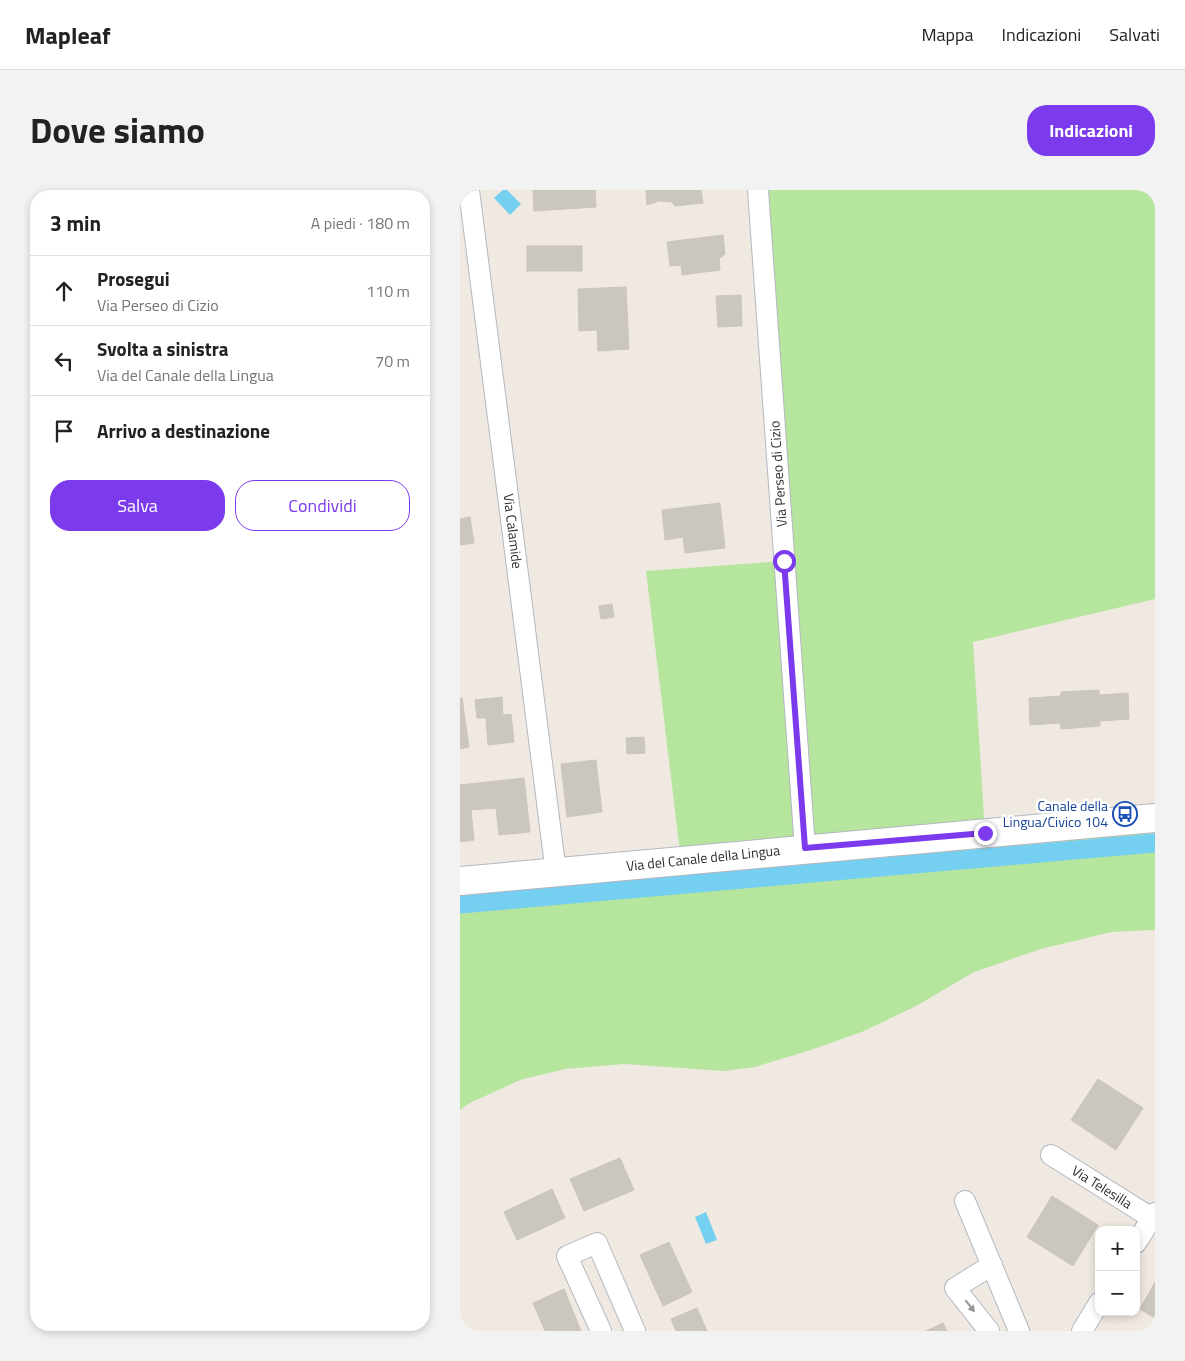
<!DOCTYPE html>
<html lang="it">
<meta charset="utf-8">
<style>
body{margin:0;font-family:"Titillium Web",sans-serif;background:#f2f2f2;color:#222}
.controls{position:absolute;right:15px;bottom:15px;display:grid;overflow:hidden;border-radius:10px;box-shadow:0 2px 8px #0003}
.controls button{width:45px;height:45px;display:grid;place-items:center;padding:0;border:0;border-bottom:1px solid #e0e0e0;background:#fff;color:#222;font:25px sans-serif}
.stop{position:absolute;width:15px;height:15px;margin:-11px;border:4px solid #7c3aed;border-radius:50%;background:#fff}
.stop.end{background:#7c3aed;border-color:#fff;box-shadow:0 1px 5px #0008}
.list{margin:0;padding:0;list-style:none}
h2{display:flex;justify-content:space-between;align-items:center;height:65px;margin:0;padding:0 20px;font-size:21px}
h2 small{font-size:16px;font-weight:400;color:#767676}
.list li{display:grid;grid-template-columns:32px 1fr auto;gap:15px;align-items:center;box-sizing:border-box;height:70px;padding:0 20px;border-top:1px solid #e0e0e0}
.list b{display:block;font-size:19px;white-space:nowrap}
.list p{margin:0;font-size:16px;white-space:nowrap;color:#767676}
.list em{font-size:16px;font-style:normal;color:#767676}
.actions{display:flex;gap:10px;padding:15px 20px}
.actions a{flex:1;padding:11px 0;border:1px solid #7c3aed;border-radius:20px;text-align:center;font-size:18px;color:#7c3aed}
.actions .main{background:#7c3aed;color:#fff}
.icon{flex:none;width:28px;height:28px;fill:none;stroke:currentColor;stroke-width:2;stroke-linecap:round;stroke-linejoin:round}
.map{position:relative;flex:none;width:695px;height:1141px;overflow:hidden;border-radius:20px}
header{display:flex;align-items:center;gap:30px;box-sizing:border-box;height:70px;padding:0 25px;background:#fff;border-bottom:1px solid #e0e0e0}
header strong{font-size:24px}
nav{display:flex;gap:28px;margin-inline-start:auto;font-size:18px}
.intro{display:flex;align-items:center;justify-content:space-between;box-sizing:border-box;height:120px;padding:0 30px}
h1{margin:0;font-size:35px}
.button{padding:12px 22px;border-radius:20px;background:#7c3aed;color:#fff;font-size:18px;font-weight:700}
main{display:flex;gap:30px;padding:0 30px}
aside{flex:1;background:#fff;border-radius:20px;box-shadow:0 2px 8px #0003}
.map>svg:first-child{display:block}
.green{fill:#b6e59e}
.water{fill:#75cff0}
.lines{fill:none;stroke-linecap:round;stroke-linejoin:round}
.canal{stroke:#75cff0;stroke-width:19}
.building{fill:#cbc7bf;stroke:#cbc5ba}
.street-casing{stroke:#b4b7c1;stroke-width:22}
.secondary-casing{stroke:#b4b7c1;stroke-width:30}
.street{stroke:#fff;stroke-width:20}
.secondary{stroke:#fff;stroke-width:28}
.oneway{fill:#969696}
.route{stroke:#7c3aed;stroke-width:6}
.labels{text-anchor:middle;stroke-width:5;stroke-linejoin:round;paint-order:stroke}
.street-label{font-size:14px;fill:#2e2e2e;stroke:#fff}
.transit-label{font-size:14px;fill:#164399;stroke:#fff;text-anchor:end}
</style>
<header>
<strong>Mapleaf</strong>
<nav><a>Mappa</a><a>Indicazioni</a><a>Salvati</a></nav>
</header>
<div class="intro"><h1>Dove siamo</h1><a class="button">Indicazioni</a></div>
<main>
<aside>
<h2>3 min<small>A piedi · 180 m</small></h2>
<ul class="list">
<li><svg class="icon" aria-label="ahead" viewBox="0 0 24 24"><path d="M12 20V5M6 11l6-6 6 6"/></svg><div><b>Prosegui</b><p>Via Perseo di Cizio</p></div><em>110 m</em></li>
<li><svg class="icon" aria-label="left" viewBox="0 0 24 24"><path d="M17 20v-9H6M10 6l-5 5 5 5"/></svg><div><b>Svolta a sinistra</b><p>Via del Canale della Lingua</p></div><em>70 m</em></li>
<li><svg class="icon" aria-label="arrive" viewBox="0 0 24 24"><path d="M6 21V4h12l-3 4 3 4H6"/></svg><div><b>Arrivo a destinazione</b></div></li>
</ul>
<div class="actions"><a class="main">Salva</a><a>Condividi</a></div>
</aside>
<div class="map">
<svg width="695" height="1141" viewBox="0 0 695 1141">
<rect width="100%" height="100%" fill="#efe9e1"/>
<g class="green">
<path d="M298 0H695V409L513 452 525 643 221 670 186 381 324 371Z"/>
<path d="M695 638V740L651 742 581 759 514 782 456 816 404 841 354 859 295 877 264 881 164 874 105 879 60 890 10 913 0 920V699Z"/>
</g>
<g class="water">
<path d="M43 0H47L61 14 50 25 34 8Z"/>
<path d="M246 1022 257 1050 246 1054 235 1027Z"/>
</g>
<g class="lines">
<path class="canal" d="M0 714 695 653"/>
</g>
<g class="building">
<path d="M73 0H135L136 17 74 21Z"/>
<path d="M186 0H241L243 13 215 16 212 12 199 11 187 15Z"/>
<path d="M263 45 265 64 259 69 260 80 222 85 221 75 210 76 207 52Z"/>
<rect x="67" y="56" width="55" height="25"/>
<path d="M166 97 169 159 138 161 137 140 119 141 118 99Z"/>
<path d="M281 105 282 136 258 137 256 106Z"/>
<path d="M260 313 265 358 225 363 223 347 205 350 202 320Z"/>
<path d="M10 327 14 353 0 355V329Z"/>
<path d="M152 414 154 427 141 429 139 416Z"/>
<path d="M639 500V505L668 503 669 529 640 531V536L601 539 600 533 570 535 569 508 601 506V502Z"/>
<path d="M42 507 43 525 51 524 54 552 28 555 26 528H17L15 510Z"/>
<path d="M0 508H2L9 557 0 559Z"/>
<path d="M184 547 185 563 167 564 166 548Z"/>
<path d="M136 570 142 622 107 627 101 574Z"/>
<path d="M64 588 70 642 39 645 36 618 11 620 14 650 0 652V595Z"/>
<path d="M638 889 683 918 656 960 611 930Z"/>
<path d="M160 968 174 1000 124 1021 110 989Z"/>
<path d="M92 999 105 1028 57 1050 44 1022Z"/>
<path d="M592 1006 638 1035 613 1076 567 1047Z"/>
<path d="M209 1052 232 1102 203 1116 180 1065Z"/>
<path d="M695 1092V1128L680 1119Z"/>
<path d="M104 1099 121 1141H85L73 1113Z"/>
<path d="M237 1118 247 1141H216L211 1129Z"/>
<path d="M483 1133 487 1141H466Z"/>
</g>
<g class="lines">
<defs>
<g id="street">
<path d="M9 0 96 683"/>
<path d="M298 0 345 659"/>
<path d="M591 965 695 1030"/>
<path d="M505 1011 559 1141"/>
<path d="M676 1053 695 1023"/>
<path d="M141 1141 107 1066 137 1053 175 1141"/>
<path d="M529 1141 495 1098 532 1075"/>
<path d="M622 1141 639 1113"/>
</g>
<path id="secondary" d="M0 691 695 628"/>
</defs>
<use href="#street" class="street-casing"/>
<use href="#secondary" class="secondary-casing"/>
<use href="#street" class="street"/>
<use href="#secondary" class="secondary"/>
</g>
<defs><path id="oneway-solid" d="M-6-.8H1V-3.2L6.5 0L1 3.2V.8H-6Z" transform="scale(1.25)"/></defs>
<use class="oneway" href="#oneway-solid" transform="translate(510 1116) rotate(52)"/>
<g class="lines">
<path class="route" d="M324 371 345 658 525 643"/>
</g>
<defs>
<symbol id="bus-ring" viewBox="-11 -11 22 22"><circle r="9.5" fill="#fff" stroke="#1a4fb4" stroke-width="1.5"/><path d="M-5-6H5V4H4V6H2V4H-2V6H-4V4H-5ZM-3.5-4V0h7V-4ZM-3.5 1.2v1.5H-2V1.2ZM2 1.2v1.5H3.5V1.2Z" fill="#1a4fb4"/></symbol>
</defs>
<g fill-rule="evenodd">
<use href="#bus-ring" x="651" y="610" width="28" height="28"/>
</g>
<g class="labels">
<g class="street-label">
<text transform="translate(318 284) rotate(-94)" y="5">Via Perseo di Cizio</text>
<text transform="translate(53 341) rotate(83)" y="5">Via Calamide</text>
<text transform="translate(243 668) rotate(-6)" y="5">Via del Canale della Lingua</text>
<text transform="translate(642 997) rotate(32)" y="5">Via Telesilla</text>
</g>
<g class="transit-label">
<text x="648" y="621">Canale della<tspan x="648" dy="16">Lingua/Civico 104</tspan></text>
</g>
</g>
</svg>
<div class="controls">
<button>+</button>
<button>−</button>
</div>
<div class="stop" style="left:324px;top:371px"></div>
<div class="stop end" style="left:525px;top:643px"></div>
</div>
</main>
